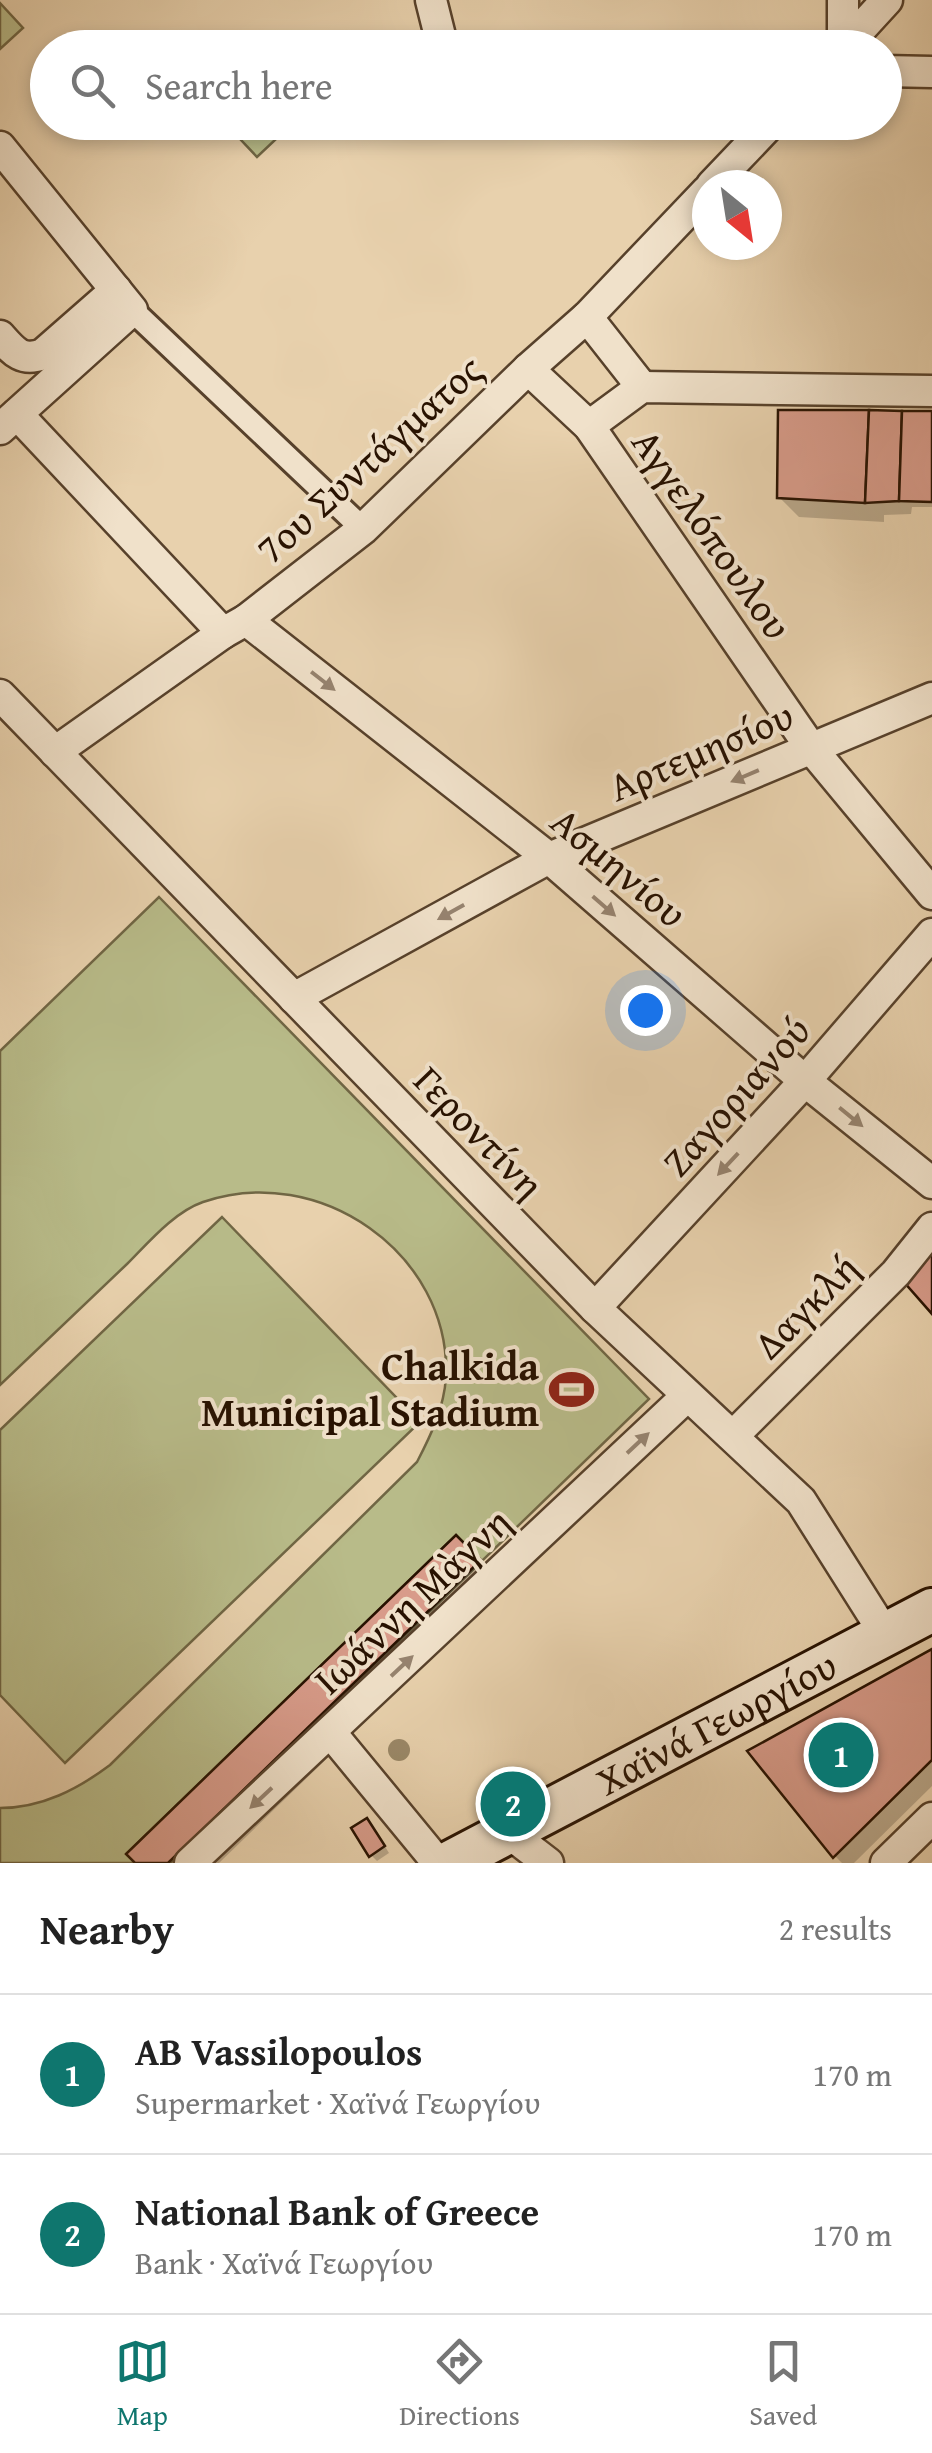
<!DOCTYPE html>
<meta charset="utf-8">
<style>
body{margin:0;font-family:"Gentium Book Plus",serif;background:#f6f6f6;color:#222}
.compass{position:absolute;left:692px;top:170px;width:90px;height:90px;border-radius:50%;background:#fff;box-shadow:0 5px 15px #0003;rotate:150deg}
.you{position:absolute;left:645px;top:1010px;width:35px;height:35px;margin:-25px;border:8px solid #fff;border-radius:50%;background:#1a73e8;box-shadow:0 0 0 15px #1a73e833}
.badge{display:grid;place-items:center;width:65px;height:65px;border-radius:50%;background:#0f766e;color:#fff;font-size:32px;font-weight:700}
.pin{position:absolute;translate:-50% -50%;border:5px solid #fff;box-shadow:0 2px 10px #0006}
.list{margin:0;padding:0;list-style:none}
h2{display:flex;justify-content:space-between;align-items:center;height:130px;margin:0;padding:0 40px;font-size:42px}
h2 small{font-size:32px;font-weight:400;color:#767676}
.list li{display:grid;grid-template-columns:65px 1fr auto;gap:30px;align-items:center;box-sizing:border-box;height:160px;padding:0 40px;border-top:2px solid #e0e0e0}
.list b{display:block;font-size:38px;white-space:nowrap}
.list p{margin:0;font-size:32px;white-space:nowrap;color:#767676}
.list em{font-size:32px;font-style:normal;color:#767676}
.icon{flex:none;width:55px;height:55px;fill:none;stroke:currentColor;stroke-width:2;stroke-linecap:round;stroke-linejoin:round}
.map{position:relative;flex:none;width:932px;height:1863px;overflow:hidden}
.search{position:absolute;background:#fff;box-shadow:0 5px 15px #0003;left:30px;right:30px;top:30px;height:110px;display:flex;align-items:center;gap:25px;box-sizing:border-box;padding:0 35px;border-radius:55px;color:#767676;font-size:38px}
.sheet{height:450px;background:#fff}
nav{display:flex;justify-content:space-around;align-items:center;box-sizing:border-box;height:140px;border-top:2px solid #e0e0e0;background:#fff;font-size:28px;color:#767676}
nav a{display:grid;justify-items:center;gap:5px}
nav .on{color:#0f766e}
.map>svg:first-child{display:block}
.green{fill:#b8bb89;stroke:#706644;stroke-width:2.5}
.shadow{fill:#0003}
.building{fill:#d89b8a;stroke:#271100;stroke-width:2.5}
.lines{fill:none;stroke-linecap:round;stroke-linejoin:round}
.pedestrian-casing{stroke:#57412b;stroke-width:28}
.minor-casing{stroke:#57412b;stroke-width:35}
.secondary-casing{stroke:#271100;stroke-width:48}
.pedestrian{stroke:#f0e1ca;stroke-width:22}
.minor{stroke:#f0e1ca;stroke-width:30}
.secondary{stroke:#f0e1ca;stroke-width:42}
.tree{fill:#9a8868}
.oneway{fill:#96836f}
.labels{text-anchor:middle;stroke-width:8;stroke-linejoin:round;paint-order:stroke}
.street-label{font-size:40px;fill:#271100;stroke:#f0e1ca}
.poi-label{font-size:40px;font-weight:bold;fill:#271100;stroke:#f0e1ca;text-anchor:end}
</style>
<div class="map">
<svg width="932" height="1863" viewBox="0 0 932 1863">
<rect width="100%" height="100%" fill="#e8d1ad"/>
<filter id="stains"><feTurbulence type="fractalNoise" baseFrequency=".002" numOctaves="4"/><feColorMatrix values="0 0 0 0 .2 0 0 0 0 .09 0 0 0 0 .02 0 0 0 .5 -.17"/></filter>
<radialGradient id="worn" r=".72"><stop offset=".6" stop-color="#630" stop-opacity="0"/><stop offset="1" stop-color="#630" stop-opacity=".3"/></radialGradient>
<g class="green">
<path d="M0 3 23 28 0 49Z"/>
<path d="M225 123H293L257 157Z"/>
<path d="M159 897 649 1399 170 1863 480 1561 456 1535 127 1853 135 1863H0V1808C42 1808 78 1789 110 1765L417 1462C431 1435 444 1408 446 1377 451 1253 318 1162 203 1202 174 1212 148 1243 127 1264 84 1305 42 1345 0 1385V1051Z"/>
<path d="M222 1217 420 1422 65 1763 0 1695V1430Z"/>
</g>
<g class="shadow">
<path d="M932 414V507H912L911 514 884 515V522L799 517 779 497Z"/>
<path d="M456 1538 504 1587 219 1863H139Z"/>
<path d="M932 1652V1786L854 1863H842L835 1856Z"/>
<path d="M373 1827 389 1853 377 1861 371 1855Z"/>
</g>
<g class="building">
<path d="M778 410H869L865 503 777 498Z"/>
<path d="M869 410 902 411 899 501 865 503Z"/>
<path d="M902 411H932V502L899 501Z"/>
<path d="M932 1228V1314L896 1273Z"/>
<path d="M456 1535 481 1560 168 1863H135L126 1854Z"/>
<path d="M932 1649V1760L833 1858 747 1751Z"/>
<path d="M367 1818 385 1846 369 1857 351 1828Z"/>
</g>
<g class="lines">
<defs>
<path id="pedestrian" d="M132 310 363 529"/>
<g id="minor">
<path d="M431 0 443 48"/>
<path d="M843 0V48"/>
<path d="M843 48 887 0"/>
<path d="M884 71 932 72"/>
<path d="M0 147 132 310 0 429"/>
<path d="M712 185 772 122"/>
<path d="M587 317 642 387"/>
<path d="M0 336C14 352 22 362 43 354L116 290"/>
<path d="M528 369 589 426 811 748 932 894"/>
<path d="M17 414 223 633"/>
<path d="M589 426 642 387 932 391"/>
<path d="M246 620 549 858 805 1081 932 1183"/>
<path d="M0 695 595 1308 801 1501 885 1634"/>
<path d="M55 752 223 633 246 620 363 529 528 369 587 317 707 191"/>
<path d="M294 998 549 858 932 698"/>
<path d="M595 1308 805 1081 932 934"/>
<path d="M733 1436 896 1273 932 1228"/>
<path d="M331 1733 438 1863"/>
<path d="M509 1833 548 1863"/>
<path d="M190 1863 687 1396"/>
<path d="M886 1863 932 1818"/>
</g>
<g id="secondary">
<path id="s1" d="M449 1863 932 1610"/>
</g>
</defs>
<use href="#pedestrian" class="pedestrian-casing"/>
<use href="#minor" class="minor-casing"/>
<use href="#secondary" class="secondary-casing"/>
<use href="#pedestrian" class="pedestrian"/>
<use href="#minor" class="minor"/>
<use href="#secondary" class="secondary"/>
</g>
<circle class="tree" cx="399" cy="1750" r="11"/>
<defs><path id="oneway-solid" d="M-6-.8H1V-3.2L6.5 0L1 3.2V.8H-6Z" transform="scale(2.5)"/></defs>
<g class="oneway">
<use href="#oneway-solid" transform="translate(323 681) rotate(38)"/>
<use href="#oneway-solid" transform="translate(745 776) rotate(157)"/>
<use href="#oneway-solid" transform="translate(604 906) rotate(41)"/>
<use href="#oneway-solid" transform="translate(451 912) rotate(151)"/>
<use href="#oneway-solid" transform="translate(851 1117) rotate(39)"/>
<use href="#oneway-solid" transform="translate(728 1164) rotate(133)"/>
<use href="#oneway-solid" transform="translate(638 1443) rotate(-43)"/>
<use href="#oneway-solid" transform="translate(402 1666) rotate(-43)"/>
<use href="#oneway-solid" transform="translate(261 1798) rotate(137)"/>
</g>
<defs>
<symbol id="stadium-bare" viewBox="-9 -9 18 18"><path d="M0-5a6.5 5 0 1 0 0 10a6.5 5 0 1 0 0-10ZM-3.5-1.8h7v3.6h-7Z" fill="#8f2418" stroke="#f0e1ca" stroke-width="2.5" paint-order="stroke"/></symbol>
</defs>
<g fill-rule="evenodd">
<use href="#stadium-bare" x="540" y="1358" width="63" height="63"/>
</g>
<g class="labels">
<g class="street-label">
<text transform="translate(369 459) rotate(-42)" y="14">7ου Συντάγματος</text>
<text transform="translate(712 534) rotate(55)" y="14">Αγγελόπουλου</text>
<text transform="translate(701 751) rotate(-23)" y="14">Αρτεμησίου</text>
<text transform="translate(619 867) rotate(40)" y="14">Ασμηνίου</text>
<text transform="translate(736 1096) rotate(-48)" y="14">Ζαγοριανού</text>
<text transform="translate(479 1132) rotate(46)" y="14">Γεροντίνη</text>
<text transform="translate(806 1306) rotate(-45)" y="14">Δαγκλή</text>
<text transform="translate(412 1601) rotate(-43)" y="14">Ιωάννη Μὰγνη</text>
<text dy="14" stroke="none"><textPath href="#s1" startOffset="302">Χαϊνά Γεωργίου</textPath></text>
</g>
<g class="poi-label">
<text x="539" y="1380">Chalkida<tspan x="539" dy="46">Municipal Stadium</tspan></text>
</g>
</g>
<rect width="100%" height="100%" filter="url(#stains)"/>
<rect width="100%" height="100%" fill="url(#worn)"/>
</svg>
<svg class="compass" viewBox="-18 -18 36 36"><path d="M0-13l5 13h-10z" fill="#e53935"/><path d="M0 13l5-13h-10z" fill="#767676"/></svg>
<div class="you"></div>
<div class="pin badge" style="left:841px;top:1755px">1</div>
<div class="pin badge" style="left:513px;top:1804px">2</div>
<div class="search"><svg class="icon" aria-label="search" viewBox="0 0 24 24"><circle cx="10" cy="10" r="6"/><path d="M15 15l6 6"/></svg>Search here</div>
</div>
<section class="sheet">
<h2>Nearby<small>2 results</small></h2>
<ul class="list">
<li><span class="badge">1</span><div><b>AB Vassilopoulos</b><p>Supermarket · Χαϊνά Γεωργίου</p></div><em>170 m</em></li>
<li><span class="badge">2</span><div><b>National Bank of Greece</b><p>Bank · Χαϊνά Γεωργίου</p></div><em>170 m</em></li>
</ul>
</section>
<nav>
<a class="on"><svg class="icon" aria-label="map" viewBox="0 0 24 24"><path d="M3 6l6-2 6 2 6-2v14l-6 2-6-2-6 2zM9 4v14M15 6v14"/></svg>Map</a>
<a><svg class="icon" aria-label="directions" viewBox="0 0 24 24"><path d="M12 3l9 9-9 9-9-9zM9 14v-3h6M13 9l2 2-2 2"/></svg>Directions</a>
<a><svg class="icon" aria-label="saved" viewBox="0 0 24 24"><path d="M7 4h10v16l-5-4-5 4z"/></svg>Saved</a>
</nav>
